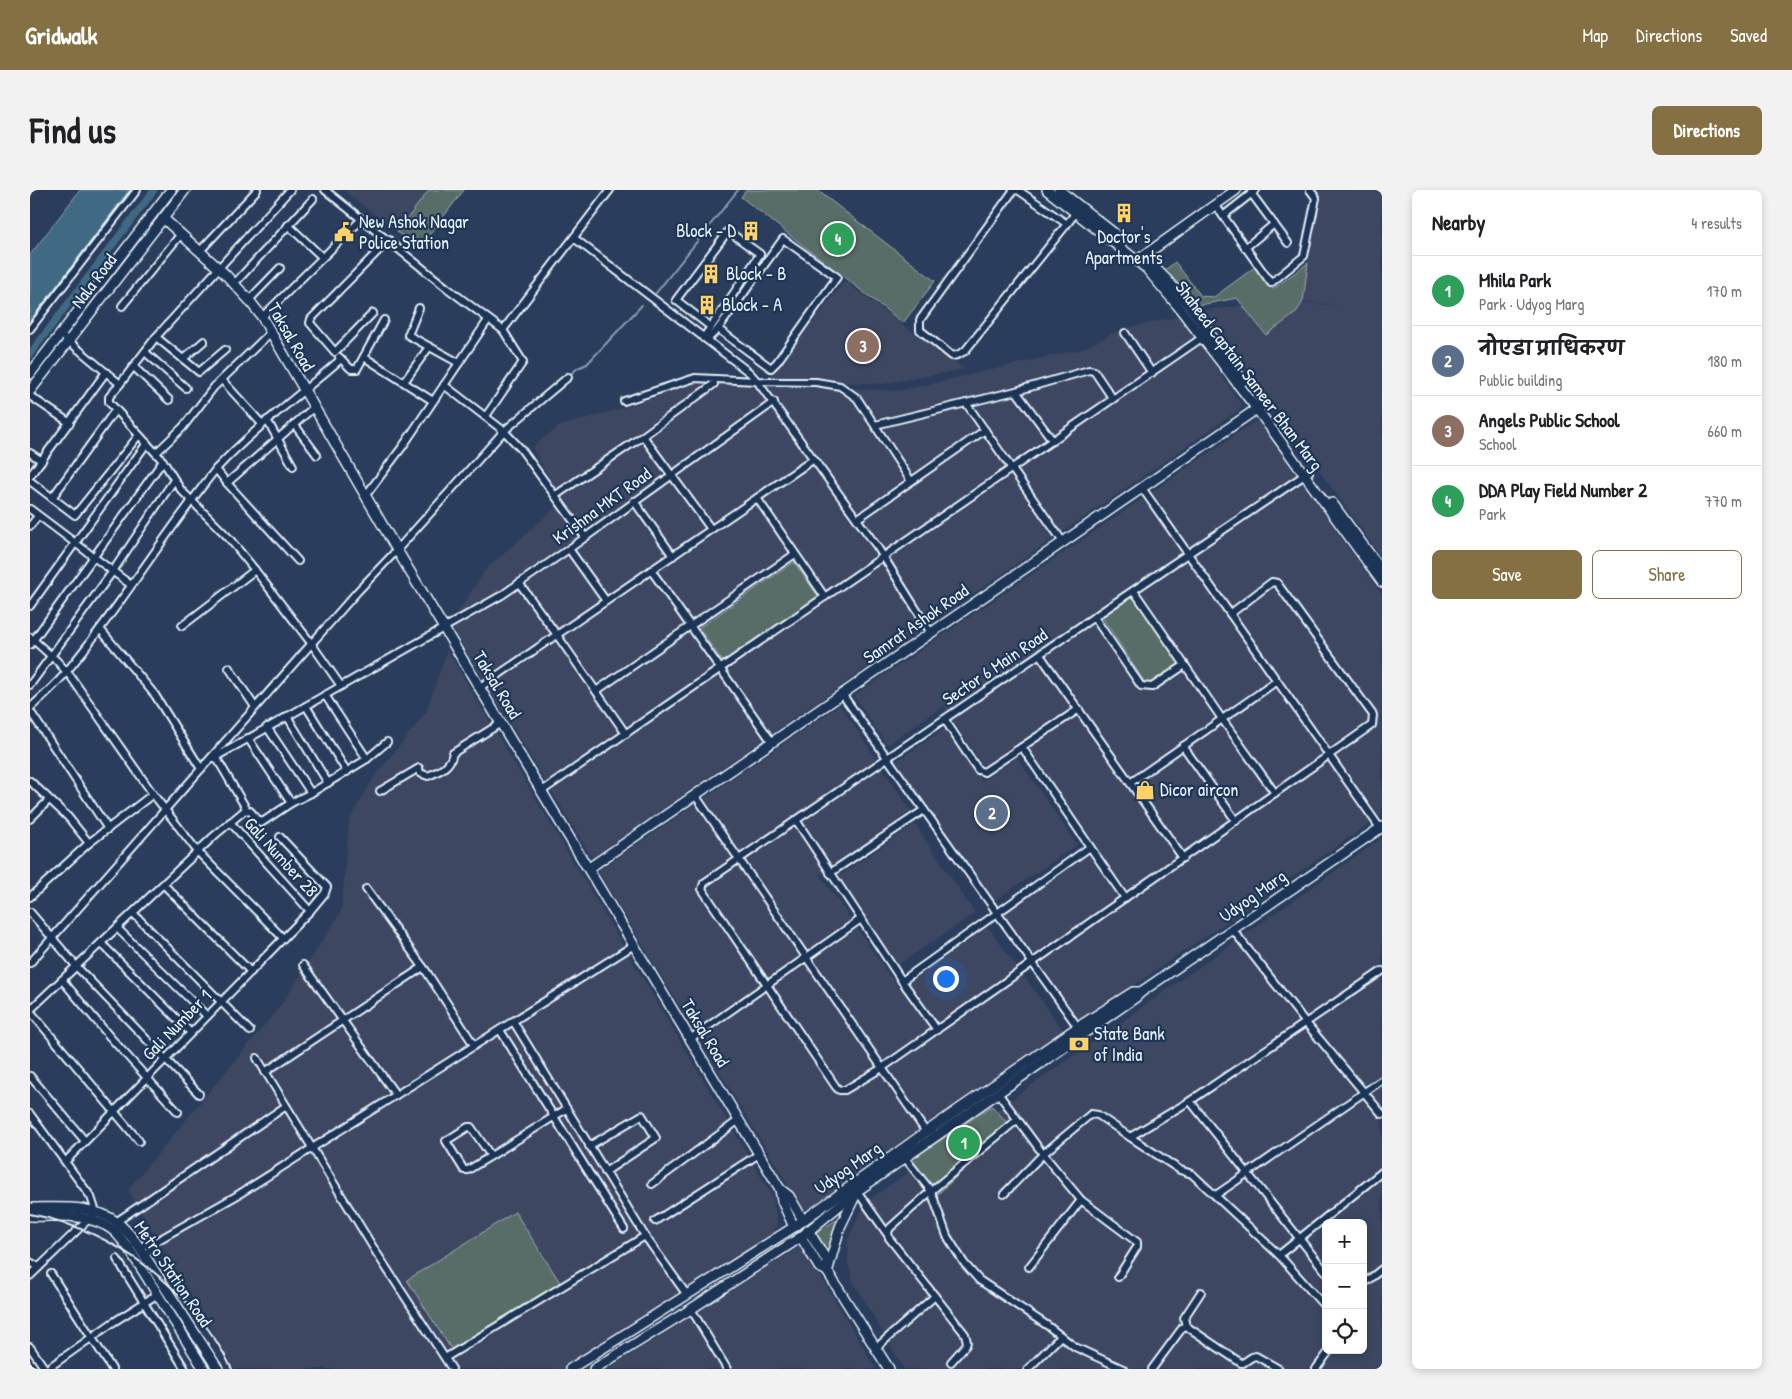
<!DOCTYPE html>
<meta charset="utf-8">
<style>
body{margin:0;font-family:"Patrick Hand","Playpen Sans Deva",sans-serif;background:#f2f2f2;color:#202124}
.controls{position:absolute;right:15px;bottom:15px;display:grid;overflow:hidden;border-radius:8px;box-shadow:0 2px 8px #0003}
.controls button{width:45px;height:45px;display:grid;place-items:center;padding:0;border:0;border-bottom:1px solid #e0e0e0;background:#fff;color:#202124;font:25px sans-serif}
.you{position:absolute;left:915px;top:788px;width:18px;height:18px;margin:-12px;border:4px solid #fff;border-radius:50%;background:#1a73e8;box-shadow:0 0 0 8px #1a73e833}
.badge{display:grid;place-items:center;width:32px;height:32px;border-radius:50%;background:#847042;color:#fff;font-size:16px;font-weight:700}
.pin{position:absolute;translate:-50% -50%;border:2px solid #fff;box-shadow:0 1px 5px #0006}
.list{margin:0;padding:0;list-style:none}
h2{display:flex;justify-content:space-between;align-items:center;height:65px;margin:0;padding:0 20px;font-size:21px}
h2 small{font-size:16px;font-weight:400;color:#757577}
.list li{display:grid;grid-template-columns:32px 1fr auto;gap:15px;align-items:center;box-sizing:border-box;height:70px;padding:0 20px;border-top:1px solid #e0e0e0}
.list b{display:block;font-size:19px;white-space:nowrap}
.list p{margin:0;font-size:16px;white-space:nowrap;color:#757577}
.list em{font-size:16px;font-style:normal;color:#757577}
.actions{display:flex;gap:10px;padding:15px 20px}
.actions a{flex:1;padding:11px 0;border:1px solid #847042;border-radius:8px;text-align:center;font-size:18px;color:#847042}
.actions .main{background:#847042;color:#fff}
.icon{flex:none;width:28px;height:28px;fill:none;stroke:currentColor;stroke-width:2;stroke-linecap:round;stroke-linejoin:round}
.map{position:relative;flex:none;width:1352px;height:1179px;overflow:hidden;border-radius:8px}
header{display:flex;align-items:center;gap:30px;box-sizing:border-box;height:70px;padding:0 25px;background:#847042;color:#fff}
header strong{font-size:24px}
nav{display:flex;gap:28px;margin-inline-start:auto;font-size:18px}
.intro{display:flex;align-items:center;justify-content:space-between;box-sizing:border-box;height:120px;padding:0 30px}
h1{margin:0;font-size:35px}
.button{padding:12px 22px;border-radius:8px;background:#847042;color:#fff;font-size:18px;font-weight:700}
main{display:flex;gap:30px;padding:0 30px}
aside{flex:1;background:#fff;border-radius:8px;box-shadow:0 2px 8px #0003}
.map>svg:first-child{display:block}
.built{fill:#3c4762;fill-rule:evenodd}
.green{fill:#586c67;stroke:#a0aeb0}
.water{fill:#3f6b84;stroke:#83a1b2}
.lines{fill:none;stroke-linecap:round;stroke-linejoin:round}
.stream{stroke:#83a1b2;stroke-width:2}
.canal{stroke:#3f6b84;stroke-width:7}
.street-casing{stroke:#e8f1f8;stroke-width:10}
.secondary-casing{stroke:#e8f1f8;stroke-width:12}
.street{stroke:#1d3557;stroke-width:6}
.secondary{stroke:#1d3557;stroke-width:9}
.rail{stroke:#e8f1f8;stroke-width:2}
.labels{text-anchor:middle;stroke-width:4.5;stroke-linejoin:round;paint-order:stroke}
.poi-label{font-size:18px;fill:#e8f1f8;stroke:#1d3557;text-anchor:start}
.street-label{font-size:18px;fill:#e8f1f8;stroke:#1d3557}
</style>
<header>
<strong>Gridwalk</strong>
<nav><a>Map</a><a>Directions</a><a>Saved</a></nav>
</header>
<div class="intro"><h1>Find us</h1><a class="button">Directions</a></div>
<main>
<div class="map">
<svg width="1352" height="1179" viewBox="0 0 1352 1179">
<rect width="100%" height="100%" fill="#2b3d5c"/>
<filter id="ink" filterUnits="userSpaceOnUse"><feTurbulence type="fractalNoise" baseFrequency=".02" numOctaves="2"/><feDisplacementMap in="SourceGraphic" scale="10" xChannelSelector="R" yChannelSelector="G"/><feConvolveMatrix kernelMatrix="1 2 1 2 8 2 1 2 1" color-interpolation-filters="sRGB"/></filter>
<g filter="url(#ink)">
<g class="built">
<path d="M313 0H399L367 42Z"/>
<path d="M1284 0H1352V368L1174 120 1256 111 1311 116 1273 111 1288 5Z"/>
<path d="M815 91 874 136 935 179 852 194 738 189Z"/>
<path d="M1151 126 1213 217 562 668 420 434 456 379 532 312 502 257 530 236 590 219 668 192H713L868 201 1052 159 1092 139Z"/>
<path d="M1227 230 1352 405V625L1051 832 974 723 1067 659 994 551 954 577 913 516 857 555 824 506Z"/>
<path d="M417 460 743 1007 747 1032 744 1045 533 1179H205L98 1000 251 815 311 722 319 631 343 589 396 522Z"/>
<path d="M810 515 881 621 790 685 869 799 958 737 1035 843 775 1023 568 681Z"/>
<path d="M916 538 952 591 987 567 1047 655 961 713 865 572Z"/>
<path d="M885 634 945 723 866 776 806 688Z"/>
<path d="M1352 648V1179H874L823 1091 818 1072V1050L827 1029 840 1009ZM1296 1033H1333V1160H1296Z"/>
<path d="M772 1055 846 1179H578Z"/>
</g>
<g class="green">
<path d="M399 0H434L389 58 367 42Z"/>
<path d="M716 0H787L905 91 873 133 711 7Z"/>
<path d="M1145 72 1171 106 1184 107 1225 77 1243 99 1278 73 1273 111 1266 123 1236 145 1207 108 1165 116 1134 81Z"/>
<path d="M764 372 790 409 695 475 669 438Z"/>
<path d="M1104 406 1150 473 1118 497 1072 427Z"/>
<path d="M962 916 980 936 908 1004 879 971Z"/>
<path d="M485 1022 531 1094 423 1162 377 1090Z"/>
<path d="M811 1027 797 1062 784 1044Z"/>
</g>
<path class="water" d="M50 0H99L0 132V65Z"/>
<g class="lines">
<g class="stream">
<path d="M626 103 708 0"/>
<path d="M538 186 548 178 557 174 612 115"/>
</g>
<path class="canal" d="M0 164 124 0"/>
<defs>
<g id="street">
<path d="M295 0 417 98 473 140 580 0"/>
<path d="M1221 3 1258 53"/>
<path d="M1186 16 1241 93 1274 66 1286 8 1280 0"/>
<path d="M1193 26 1226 0"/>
<path d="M1037 34 988 0 983 1 890 130V140L922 166 927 165 935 161 1037 34 1047 21"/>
<path d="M258 35 292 67"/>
<path d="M544 48 720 183 727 191 848 358 901 443"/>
<path d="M1215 58 1244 34"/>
<path d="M170 61 227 0"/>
<path d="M204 94 283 9"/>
<path d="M219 110 250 78"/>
<path d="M92 116 151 44"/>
<path d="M389 118 378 145 429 173"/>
<path d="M343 123 305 162 280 133 281 129 359 50"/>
<path d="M232 127 332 29"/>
<path d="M0 139 107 0"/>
<path d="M1095 143 1122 183"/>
<path d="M30 144 90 194 79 207V212L133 271 151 300 198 347 225 380 281 453 311 496"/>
<path d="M126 147 169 182 195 160"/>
<path d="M673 148 681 137 646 110 698 41 730 64 681 137"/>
<path d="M677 150 688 139 753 49 807 87 747 172 741 178 688 139"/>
<path d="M115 162 156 198"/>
<path d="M309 167 321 179H327L354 130"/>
<path d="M334 167 403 211"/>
<path d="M153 169 174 151"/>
<path d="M104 177 139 210"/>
<path d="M192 190 232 234"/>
<path d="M374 192 399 157"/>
<path d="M90 194 126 147 260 0"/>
<path d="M414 195 474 241 491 259 555 347"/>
<path d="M986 201 1023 251"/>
<path d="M0 206 40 233"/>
<path d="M594 211 665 188 727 191 786 192 810 196 827 208 881 291"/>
<path d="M936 213 1033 352"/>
<path d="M456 226 493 172 473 140"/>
<path d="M237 230 263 276"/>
<path d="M264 234 287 265"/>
<path d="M845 235 986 201 1059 180 1064 181 1083 209"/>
<path d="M613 246 684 194"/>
<path d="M0 263 12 271"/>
<path d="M126 263 153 237 184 197 240 143"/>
<path d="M186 279C224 238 269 206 311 169"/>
<path d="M0 286 76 182"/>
<path d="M0 291 45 325 109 245"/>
<path d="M1112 298 1350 638"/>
<path d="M336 305 373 256 458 130"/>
<path d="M526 305 613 246 681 339"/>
<path d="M22 308 86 219"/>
<path d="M727 308 795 407"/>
<path d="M604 311 643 366"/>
<path d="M0 319 101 395"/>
<path d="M827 329 955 240"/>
<path d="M0 336 8 326"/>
<path d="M539 359 576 411"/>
<path d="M268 371 197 293 283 218"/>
<path d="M621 380 742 552"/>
<path d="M489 393 527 445 596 544"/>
<path d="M1104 401 1192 529 1245 603"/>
<path d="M0 416 117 253"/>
<path d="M1200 424 1242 392 1247 393 1343 525 1342 535 852 878 815 900H809L806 897 672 699 674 693 1064 427 1279 282"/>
<path d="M1064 427 1111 496 1122 497 1155 475"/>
<path d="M152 436 225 380"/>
<path d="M70 439 125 505 171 579"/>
<path d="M0 447 27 471 41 487 123 604 168 662 253 748"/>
<path d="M0 455 133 271"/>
<path d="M1010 465 1153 668"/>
<path d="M199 478 225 517"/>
<path d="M0 495 83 381 144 290"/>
<path d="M449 498 784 269"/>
<path d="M566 501 765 364"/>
<path d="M812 504 1050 840"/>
<path d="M295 505 337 569"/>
<path d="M276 516 317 582"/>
<path d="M0 518C13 506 27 494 38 480 91 416 134 344 186 279L197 293"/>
<path d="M0 521 78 639"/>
<path d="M257 526 298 593"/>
<path d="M915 530 948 580 954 582 1049 519"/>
<path d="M237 537 281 603"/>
<path d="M218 548 261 613"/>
<path d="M1153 556 1206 631"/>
<path d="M992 557 1095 708"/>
<path d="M186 567 217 620"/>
<path d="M184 568 472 405 539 359 744 212"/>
<path d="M0 591 38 627 59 653"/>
<path d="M1100 593 1247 491"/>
<path d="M350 601 389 578 390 583 398 586C410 581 420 577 423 563L471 533"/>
<path d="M512 601 1176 145"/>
<path d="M665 605 896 942"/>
<path d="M0 629 19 610"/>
<path d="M766 630 872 791 907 840"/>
<path d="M200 632 280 721"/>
<path d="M800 683 894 620"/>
<path d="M134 695 221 782"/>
<path d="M336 699 396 781 444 855"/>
<path d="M0 707 59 653 123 604"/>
<path d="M0 722 47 777 169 904"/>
<path d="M103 723 220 841"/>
<path d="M87 738 177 826"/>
<path d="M1203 740 1276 833 1352 924"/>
<path d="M71 753 161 843"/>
<path d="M0 773 327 402 367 360 474 241 538 187"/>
<path d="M273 775 366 905"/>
<path d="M33 791 80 847 148 922"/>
<path d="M872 791 1060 657"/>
<path d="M0 820 184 646 215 620 220 621 231 633 261 613 281 603 337 569 357 552"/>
<path d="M0 821 109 951"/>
<path d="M483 831 615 1046 657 1105"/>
<path d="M470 840 594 1039"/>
<path d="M660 849 831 729"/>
<path d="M227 868 346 1062 422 1179"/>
<path d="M235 882 393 777"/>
<path d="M0 886 55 951"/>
<path d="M968 903 1013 964 1051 1010 1107 1052V1057L1088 1087"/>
<path d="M1160 911 1296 1082"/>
<path d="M0 924 61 1007 66 1022 0 1086"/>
<path d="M559 956 612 925 626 948 575 982"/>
<path d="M461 966 438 980H434L416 951 438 937H441L461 966 536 919"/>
<path d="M875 968 901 1001 917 1046 934 1073 949 1090 1018 1136 1045 1157 1093 1179"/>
<path d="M36 971 280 721 295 703 297 697 250 647"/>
<path d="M622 994 709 930"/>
<path d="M827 1001 858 1045"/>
<path d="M974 1004 1013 964 1061 924 1068 925 1100 947"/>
<path d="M1186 1005 1352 890"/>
<path d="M625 1031 729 964"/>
<path d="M86 1032 256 916"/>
<path d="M125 1052 206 1006 604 755"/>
<path d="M109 1057 125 1052 115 1066"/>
<path d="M1249 1065 1352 982"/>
<path d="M87 1069 155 1179"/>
<path d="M0 1072 9 1077"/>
<path d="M999 1077 1051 1010"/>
<path d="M21 1084 82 1179"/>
<path d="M1333 1094 1352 1079"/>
<path d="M1296 1118 1249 1065 1162 984 1150 980 1100 947 1160 911 1352 781"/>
<path d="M661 1119 697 1179"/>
<path d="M1156 1136 1154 1128 1171 1102"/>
<path d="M0 1157 15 1179"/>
<path d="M846 1158 905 1106"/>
<path d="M415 1168 615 1046"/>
<path d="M921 1172 936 1155 937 1152 935 1144 859 1048 858 1042 860 1038 901 1001 987 930"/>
<path d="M17 1179 82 1133 128 1104"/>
<path d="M998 1179 1031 1146"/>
<path d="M1122 1179 1153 1137 1156 1136 1211 1173H1213L1222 1167 1226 1166 1249 1179"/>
<path d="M1286 1179 1300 1160"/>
</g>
<g id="secondary">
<path d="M1017 0 1116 78 1148 116 1227 219 1352 392"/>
<path d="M1029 0 1090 48"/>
<path d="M133 28 195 84 219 110 232 127 367 360 750 999 759 1006 773 1030"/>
<path d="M1115 69C1155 103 1183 149 1213 191"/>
<path d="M1108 70 1206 0"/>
<path d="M0 184 141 0"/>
<path d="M0 201 155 0"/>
<path d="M1302 313 1352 381"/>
<path d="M559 678 1231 216"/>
<path d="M750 999 752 1011 764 1037"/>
<path d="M0 1018C30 1018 63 1014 88 1033 94 1038 100 1045 105 1051L188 1179"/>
<path d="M0 1026C30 1027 57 1022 83 1040 89 1045 93 1052 98 1057L174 1179"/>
<path d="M778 1040 797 1071V1081L859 1179"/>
<path d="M771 1047 789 1077 797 1081"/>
<path d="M798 1079 810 1037 826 1004"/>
<path d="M540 1179 764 1037 896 942 1048 837 1103 802H1111"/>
<path d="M564 1179 661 1119 771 1047 827 1001 1106 807 1111 802 1352 637"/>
</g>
</defs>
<use href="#street" class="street-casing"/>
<use href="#secondary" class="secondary-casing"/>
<use href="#street" class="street"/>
<use href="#secondary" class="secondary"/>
<g class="rail">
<path d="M0 132 101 0"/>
<path d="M0 1024C87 1041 163 1100 202 1179"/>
</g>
</g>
</g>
<defs>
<symbol id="building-bare" viewBox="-9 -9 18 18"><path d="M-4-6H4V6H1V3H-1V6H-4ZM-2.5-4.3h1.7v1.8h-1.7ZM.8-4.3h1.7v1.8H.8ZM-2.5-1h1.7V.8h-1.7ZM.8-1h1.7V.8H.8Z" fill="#ffd166" stroke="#1d3557" stroke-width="2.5" paint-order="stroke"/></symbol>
<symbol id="civic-bare" viewBox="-9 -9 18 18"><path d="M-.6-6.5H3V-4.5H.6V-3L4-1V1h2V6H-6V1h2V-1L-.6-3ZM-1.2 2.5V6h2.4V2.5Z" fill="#ffd166" stroke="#1d3557" stroke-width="2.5" paint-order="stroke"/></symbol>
<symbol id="shop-bare" viewBox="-9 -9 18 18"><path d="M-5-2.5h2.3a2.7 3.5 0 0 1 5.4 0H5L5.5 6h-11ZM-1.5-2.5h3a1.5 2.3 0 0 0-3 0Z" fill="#ffd166" stroke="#1d3557" stroke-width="2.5" paint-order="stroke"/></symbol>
<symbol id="bank-bare" viewBox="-9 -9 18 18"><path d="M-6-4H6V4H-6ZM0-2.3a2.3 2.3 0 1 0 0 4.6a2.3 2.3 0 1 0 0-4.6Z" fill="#ffd166" stroke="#1d3557" stroke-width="2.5" paint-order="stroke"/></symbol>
</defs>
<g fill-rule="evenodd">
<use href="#building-bare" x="1080" y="9" width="28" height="28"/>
<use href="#building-bare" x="707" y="27" width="28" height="28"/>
<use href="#civic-bare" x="300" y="28" width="28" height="28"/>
<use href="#building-bare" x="667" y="70" width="28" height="28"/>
<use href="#building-bare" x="663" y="101" width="28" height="28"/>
<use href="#shop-bare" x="1101" y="586" width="28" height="28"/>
<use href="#bank-bare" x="1035" y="840" width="28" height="28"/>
</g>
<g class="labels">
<g class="poi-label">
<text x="329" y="38">New Ashok Nagar<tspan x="329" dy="21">Police Station</tspan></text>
<text x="706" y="47" text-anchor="end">Block - D</text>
<text x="1094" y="53" text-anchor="middle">Doctor's<tspan x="1094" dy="21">Apartments</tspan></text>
<text x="696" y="90">Block - B</text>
<text x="692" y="121">Block - A</text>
<text x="1130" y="606">Dicor aircon</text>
<text x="1064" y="850">State Bank<tspan x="1064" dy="21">of India</tspan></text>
</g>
<g class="street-label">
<text transform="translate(64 91) rotate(-53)" y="6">Nala Road</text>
<text transform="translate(261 147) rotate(60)" y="6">Taksal Road</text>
<text transform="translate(1219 186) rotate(53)" y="6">Shaheed Captain Sameer Bhan Marg</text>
<text transform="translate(572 316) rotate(-36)" y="6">Krishna MKT Road</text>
<text transform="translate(886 434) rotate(-35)" y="6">Samrat Ashok Road</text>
<text transform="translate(965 477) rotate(-34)" y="6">Sector 6 Main Road</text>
<text transform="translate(467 495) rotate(59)" y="6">Taksal Road</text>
<text transform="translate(251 667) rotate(48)" y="6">Gali Number 28</text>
<text transform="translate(1223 706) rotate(-35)" y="6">Udyog Marg</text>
<text transform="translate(147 835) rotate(-46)" y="6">Gali Number 1</text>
<text transform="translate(675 843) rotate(59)" y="6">Taksal Road</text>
<text transform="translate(818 978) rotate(-35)" y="6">Udyog Marg</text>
<text transform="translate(143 1084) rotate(56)" y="6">Metro Station Road</text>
</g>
</g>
</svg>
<div class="controls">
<button>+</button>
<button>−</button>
<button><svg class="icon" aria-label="locate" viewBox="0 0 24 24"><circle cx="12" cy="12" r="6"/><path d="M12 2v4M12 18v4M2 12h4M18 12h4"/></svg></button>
</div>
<div class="you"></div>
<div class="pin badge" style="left:934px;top:953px;background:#2e9e5b">1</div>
<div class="pin badge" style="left:962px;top:623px;background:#5c6f8a">2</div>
<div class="pin badge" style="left:833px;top:156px;background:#8d6e63">3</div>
<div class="pin badge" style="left:808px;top:49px;background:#2e9e5b">4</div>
</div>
<aside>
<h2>Nearby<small>4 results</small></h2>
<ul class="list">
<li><span class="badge" style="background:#2e9e5b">1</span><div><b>Mhila Park</b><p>Park · Udyog Marg</p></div><em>170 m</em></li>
<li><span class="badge" style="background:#5c6f8a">2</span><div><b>नोएडा प्राधिकरण</b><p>Public building</p></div><em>180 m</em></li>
<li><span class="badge" style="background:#8d6e63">3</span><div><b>Angels Public School</b><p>School</p></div><em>660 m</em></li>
<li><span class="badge" style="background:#2e9e5b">4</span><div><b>DDA Play Field Number 2</b><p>Park</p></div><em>770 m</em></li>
</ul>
<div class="actions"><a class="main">Save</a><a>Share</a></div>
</aside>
</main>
